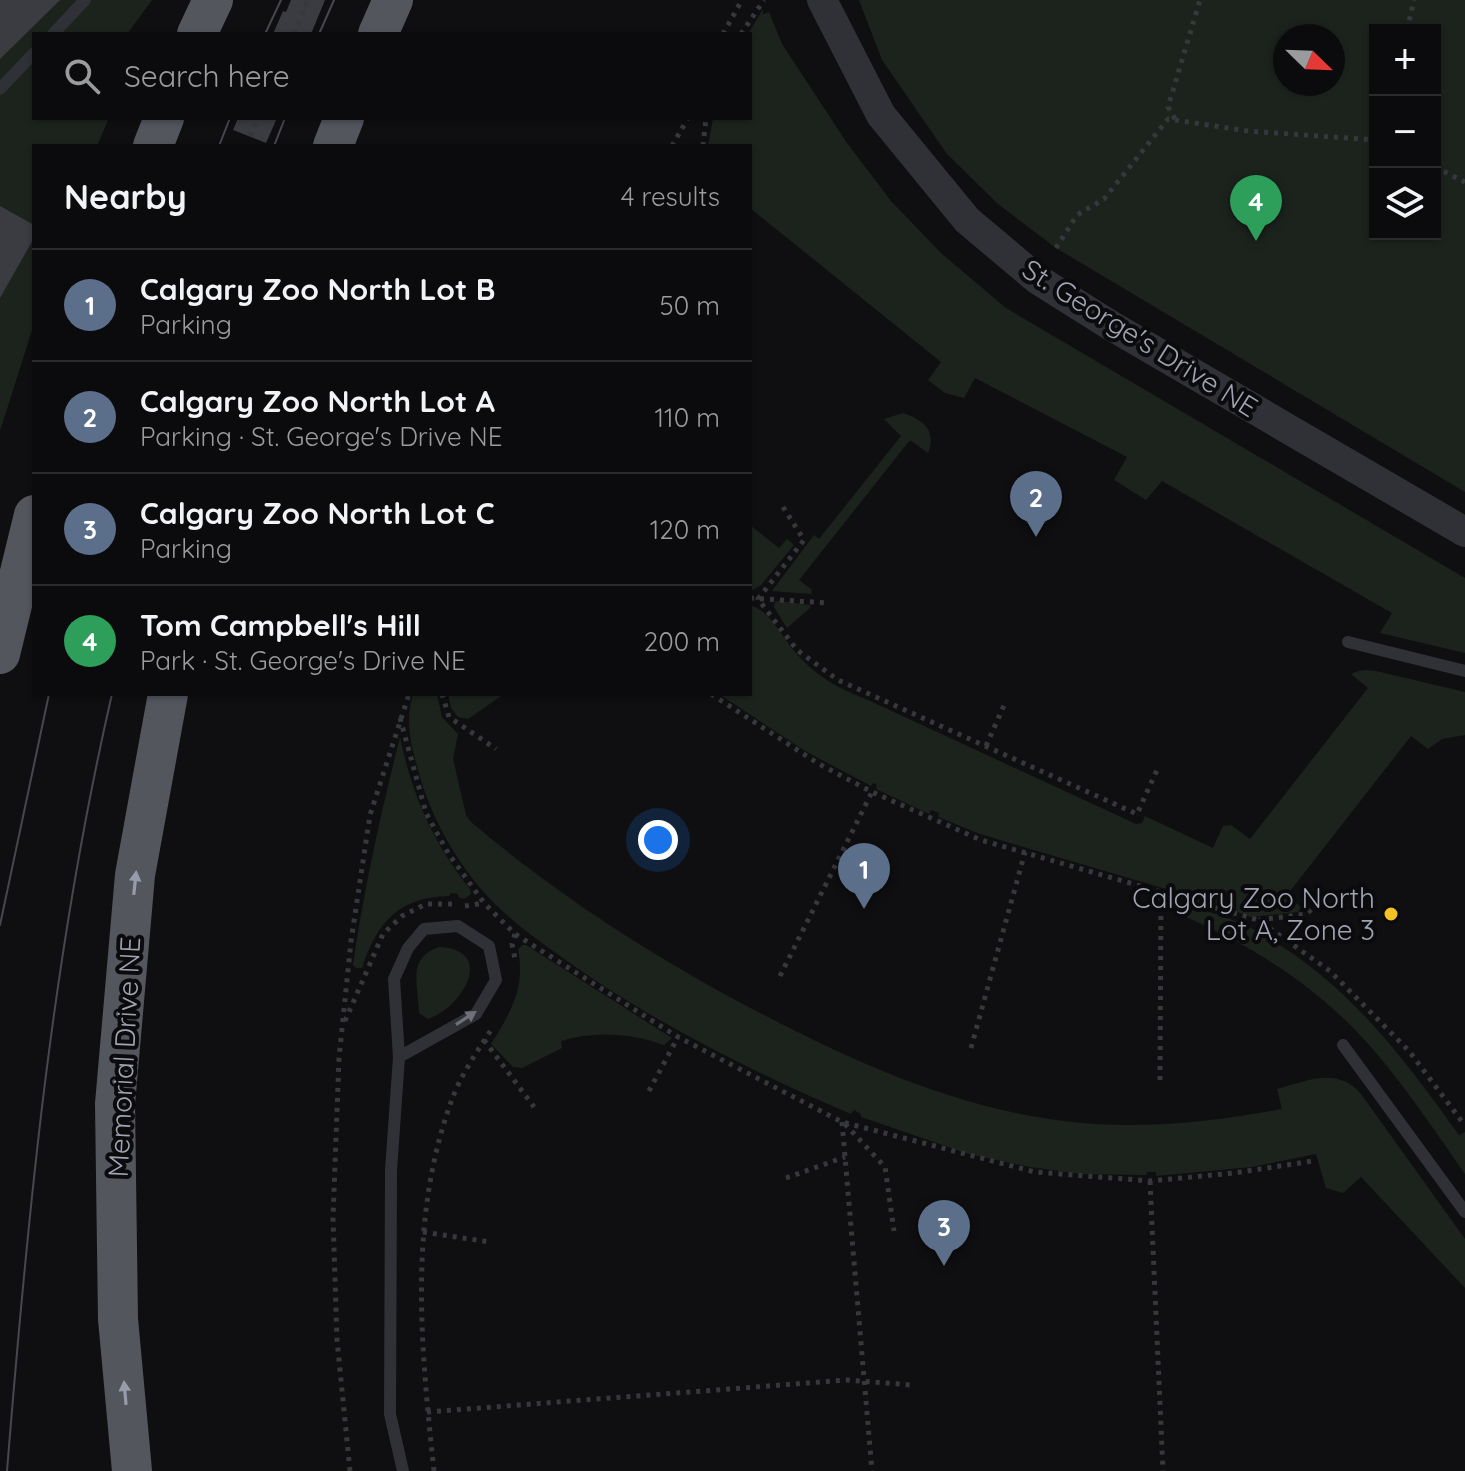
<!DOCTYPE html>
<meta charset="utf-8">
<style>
body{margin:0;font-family:Quicksand,sans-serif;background:#141416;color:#f1f3f6}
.controls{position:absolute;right:24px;top:24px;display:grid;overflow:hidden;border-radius:0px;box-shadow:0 2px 6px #0004}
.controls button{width:72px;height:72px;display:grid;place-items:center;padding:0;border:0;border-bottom:2px solid #2b2b2e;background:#0b0b0d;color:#f1f3f6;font:40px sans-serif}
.compass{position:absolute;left:1273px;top:24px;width:72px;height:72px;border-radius:50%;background:#0b0b0d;box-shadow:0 2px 6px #0004;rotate:113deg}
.you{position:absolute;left:658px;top:840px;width:28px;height:28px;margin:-20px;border:6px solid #fff;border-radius:50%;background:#1a73e8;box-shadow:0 0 0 12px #1a73e833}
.badge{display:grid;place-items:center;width:52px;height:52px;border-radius:50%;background:#d93025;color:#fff;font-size:26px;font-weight:700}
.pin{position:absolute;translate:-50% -66px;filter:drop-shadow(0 2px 4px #0008)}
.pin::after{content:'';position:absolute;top:42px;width:28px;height:24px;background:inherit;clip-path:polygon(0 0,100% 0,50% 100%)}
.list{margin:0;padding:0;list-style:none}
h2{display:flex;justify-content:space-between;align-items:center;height:104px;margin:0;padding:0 32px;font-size:34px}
h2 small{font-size:26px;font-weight:400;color:#9a9b9d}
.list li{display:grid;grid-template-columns:52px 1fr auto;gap:24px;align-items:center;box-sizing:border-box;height:112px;padding:0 32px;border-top:2px solid #2b2b2e}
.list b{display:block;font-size:30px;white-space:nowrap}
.list p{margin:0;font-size:26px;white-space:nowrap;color:#9a9b9d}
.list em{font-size:26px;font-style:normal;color:#9a9b9d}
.icon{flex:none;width:44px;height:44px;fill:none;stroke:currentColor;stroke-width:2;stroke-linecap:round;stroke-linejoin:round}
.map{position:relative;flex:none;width:1465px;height:1471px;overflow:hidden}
.search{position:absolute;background:#0b0b0d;box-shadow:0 2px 6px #0004;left:32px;top:32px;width:720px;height:88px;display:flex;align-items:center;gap:20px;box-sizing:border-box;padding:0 28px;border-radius:0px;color:#9a9b9d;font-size:30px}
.panel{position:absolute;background:#0b0b0d;box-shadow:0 2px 6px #0004;left:32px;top:144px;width:720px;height:552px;border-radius:0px}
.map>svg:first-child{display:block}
.green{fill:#1c231d;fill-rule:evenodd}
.building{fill:#3b3c41}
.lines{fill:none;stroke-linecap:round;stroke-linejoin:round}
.path{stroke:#36383d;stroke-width:5;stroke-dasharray:4 6;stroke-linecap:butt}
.service{stroke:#303136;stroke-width:12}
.tertiary{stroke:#303136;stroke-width:30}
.trunk{stroke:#54565e;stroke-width:40}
.tram{stroke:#47484f;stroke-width:2}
.oneway{fill:#989caa}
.oneway2{fill:#6e707a}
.poi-dot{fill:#f6c222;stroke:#0b0a0c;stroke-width:3}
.labels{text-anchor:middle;stroke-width:8;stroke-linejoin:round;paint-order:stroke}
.street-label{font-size:28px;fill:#a0a4b2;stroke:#0b0a0c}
.poi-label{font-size:28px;fill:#a0a4b2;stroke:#0b0a0c;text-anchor:end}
</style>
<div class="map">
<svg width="1465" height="1471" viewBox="0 0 1465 1471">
<rect width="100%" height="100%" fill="#0f0f11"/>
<g class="green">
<path d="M0 0H152L127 34H34V118H109L97 146H34V324L0 431Z"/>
<path d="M859 0H1465V492L1056 248 998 204 947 154 882 60ZM1375 30H1435V234H1375ZM1285 36H1333V84H1285Z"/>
<path d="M763 9V14L769 12 782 44 847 143 891 201 942 254 1006 308 1465 578V653L1380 633 1392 613 1162 481 1146 500 1114 480 1127 457 975 378 964 398 945 393 928 380 941 362 750 208V146H708L713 118H750L748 34Z"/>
<path d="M903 413C923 420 937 430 928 453L910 440 799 580 812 590 811 594 772 591 814 535 819 539 901 436 884 419Z"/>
<path d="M750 525 779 548 787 539 794 545 761 585 753 590 750 589Z"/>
<path d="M779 601 810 605V608L787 628 774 607 775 602Z"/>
<path d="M750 605C772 612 781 637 796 653 818 678 838 688 868 700L1136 824 1142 823 1145 816 1213 848 1223 826 1231 825 1250 839 1368 688 1351 674C1360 669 1367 670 1376 671L1465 692V735L1442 739 1428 749 1411 736 1287 895 1301 907 1298 912 1251 917 1217 904 980 834 938 817 939 813 931 810 929 814 876 789 877 785 873 783 871 786 805 751 719 694H750Z"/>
<path d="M413 694H437L442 717 458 734 453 759 466 815 471 822C561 898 660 961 764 1015 864 1067 969 1113 1083 1123 1149 1129 1217 1121 1282 1109L1277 1089C1307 1081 1337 1066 1361 1094L1465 1239V1288L1361 1177 1343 1193 1326 1188 1316 1154 1252 1167 1156 1176V1172H1147L1146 1175 1080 1174 1030 1167 969 1154 861 1117V1114L854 1110 851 1114C751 1071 652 1022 563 958 532 936 501 914 476 883 451 852 431 815 420 777 412 748 404 723 413 694Z"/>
<path d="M448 694H504L468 719 458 717 451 708Z"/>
<path d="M400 737C412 795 433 843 470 889L471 894 464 899 458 897V894L451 893 449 896C399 897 377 922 362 968H356L353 965C364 888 381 813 400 737Z"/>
<path d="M1166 899C1195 908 1226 915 1253 929 1345 979 1400 1053 1459 1135L1465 1132V1174C1432 1127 1400 1078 1361 1036 1306 978 1241 939 1167 909Z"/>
<path d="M522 945H526L672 1038 664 1045C630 1033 596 1031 561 1041L562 1048 522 1068 513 1067 491 1044C510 1014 526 987 518 950Z"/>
<path d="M439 947C497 950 462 1008 428 1019L419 1013C418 986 407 957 439 947Z"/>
</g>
<g class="building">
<path d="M0 0H60L0 59Z"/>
<path d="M291 0H325L311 34H273L283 11 286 12Z"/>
<path d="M238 118H277L266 143 233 130Z"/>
<path d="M0 206 34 225V238L0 298Z"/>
</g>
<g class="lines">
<g class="path">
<path d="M1407 30 1414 0"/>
<path d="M294 34 308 0"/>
<path d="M723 34 742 0"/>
<path d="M741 34 764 0"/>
<path d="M1175 119 1168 107 1200 0"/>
<path d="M250 136 258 118"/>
<path d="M672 146 688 118"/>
<path d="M703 146 706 118"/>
<path d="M1435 167 1465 182"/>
<path d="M1056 248 1077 215 1104 199 1168 119 1248 131 1375 140"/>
<path d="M783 507 804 540 758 599 797 650 838 680 1137 814 1157 770"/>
<path d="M750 598 828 603"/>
<path d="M442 694 449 717 496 749"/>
<path d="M711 694 819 764 872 792 981 840 1258 920 1330 971 1409 1051 1463 1123 1465 1122"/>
<path d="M400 718 426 813 448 853 484 903 515 934 678 1037 842 1122 1035 1172 1150 1181 1234 1173 1313 1161"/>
<path d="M986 746 1005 703"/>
<path d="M465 906 484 903"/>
<path d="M1259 920 1306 914 1325 898"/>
<path d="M515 934 512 944 515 959"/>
<path d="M780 976 872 792"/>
<path d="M345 1021 383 934 402 916 426 904H455"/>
<path d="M484 1040 534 1107"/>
<path d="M971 1048 1025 852"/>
<path d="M1160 1080 1161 891"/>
<path d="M649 1091 678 1037"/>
<path d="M842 1122 872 1471"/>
<path d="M845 1124 885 1167 894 1231"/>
<path d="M786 1178 845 1157"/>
<path d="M1150 1181 1163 1471"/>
<path d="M423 1232 490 1242"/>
<path d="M427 1412 847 1380 911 1385"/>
<path d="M350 1471 337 1340 333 1218 339 1058 351 941 370 815 409 694"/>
<path d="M434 1471C421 1348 408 1221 451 1102 460 1076 478 1050 493 1027"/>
</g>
<g class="service">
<path d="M53 34 85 0"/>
<path d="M0 89 34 53"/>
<path d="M1348 642 1465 671"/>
<path d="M1343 1045 1465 1212"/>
<path d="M399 1057 476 1014 496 980 489 946 458 926 424 929 408 948 394 979 399 1057 391 1170 390 1414 403 1471"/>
</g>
<path class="tertiary" d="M822 0 881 115 967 220 1037 279 1110 325 1465 532"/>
<g class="trunk">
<path d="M197 34 213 0"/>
<path d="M378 34 393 0"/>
<path d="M153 146 164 118"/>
<path d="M333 146 344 118"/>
<path d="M0 654 34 515"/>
<path d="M132 1471 118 1319 115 1104 135 875 168 694"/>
</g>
<g class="tram">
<path d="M265 34 281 0"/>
<path d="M319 34 334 0"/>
<path d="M219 146 230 118"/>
<path d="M274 146 285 118"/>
<path d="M0 925 49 694"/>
<path d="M7 1471C28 1210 53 950 112 694"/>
</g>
</g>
<defs><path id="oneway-solid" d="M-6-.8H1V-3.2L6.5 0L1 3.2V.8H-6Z" transform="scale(2)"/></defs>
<g class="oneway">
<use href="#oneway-solid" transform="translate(135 883) rotate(-84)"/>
<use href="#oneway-solid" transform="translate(125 1393) rotate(-95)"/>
</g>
<use class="oneway2" href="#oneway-solid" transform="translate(466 1018) rotate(-33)"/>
<circle class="poi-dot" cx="1391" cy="914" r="8"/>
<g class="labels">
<g class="street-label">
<text transform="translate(1140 338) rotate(32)" y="10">St. George's Drive NE</text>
<text transform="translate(124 1057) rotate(-87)" y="10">Memorial Drive NE</text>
</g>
<g class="poi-label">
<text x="1375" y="908">Calgary Zoo North<tspan x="1375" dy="32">Lot A, Zone 3</tspan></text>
</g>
</g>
</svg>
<div class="controls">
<button>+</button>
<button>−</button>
<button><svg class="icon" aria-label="layers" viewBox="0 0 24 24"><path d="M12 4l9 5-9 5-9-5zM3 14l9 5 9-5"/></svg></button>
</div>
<svg class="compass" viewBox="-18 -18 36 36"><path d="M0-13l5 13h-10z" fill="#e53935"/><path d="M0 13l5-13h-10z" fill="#9a9b9d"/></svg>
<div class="you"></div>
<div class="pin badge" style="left:864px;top:909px;background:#5c6f8a">1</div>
<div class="pin badge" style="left:1036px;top:537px;background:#5c6f8a">2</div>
<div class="pin badge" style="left:944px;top:1266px;background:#5c6f8a">3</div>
<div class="pin badge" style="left:1256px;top:241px;background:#2e9e5b">4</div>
<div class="search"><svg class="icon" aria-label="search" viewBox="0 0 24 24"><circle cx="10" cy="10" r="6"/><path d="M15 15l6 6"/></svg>Search here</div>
<section class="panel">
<h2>Nearby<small>4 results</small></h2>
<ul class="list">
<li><span class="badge" style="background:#5c6f8a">1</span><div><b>Calgary Zoo North Lot B</b><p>Parking</p></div><em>50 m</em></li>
<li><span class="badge" style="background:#5c6f8a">2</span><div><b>Calgary Zoo North Lot A</b><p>Parking · St. George's Drive NE</p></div><em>110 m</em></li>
<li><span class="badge" style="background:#5c6f8a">3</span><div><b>Calgary Zoo North Lot C</b><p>Parking</p></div><em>120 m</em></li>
<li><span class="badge" style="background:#2e9e5b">4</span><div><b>Tom Campbell's Hill</b><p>Park · St. George's Drive NE</p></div><em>200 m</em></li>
</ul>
</section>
</div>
